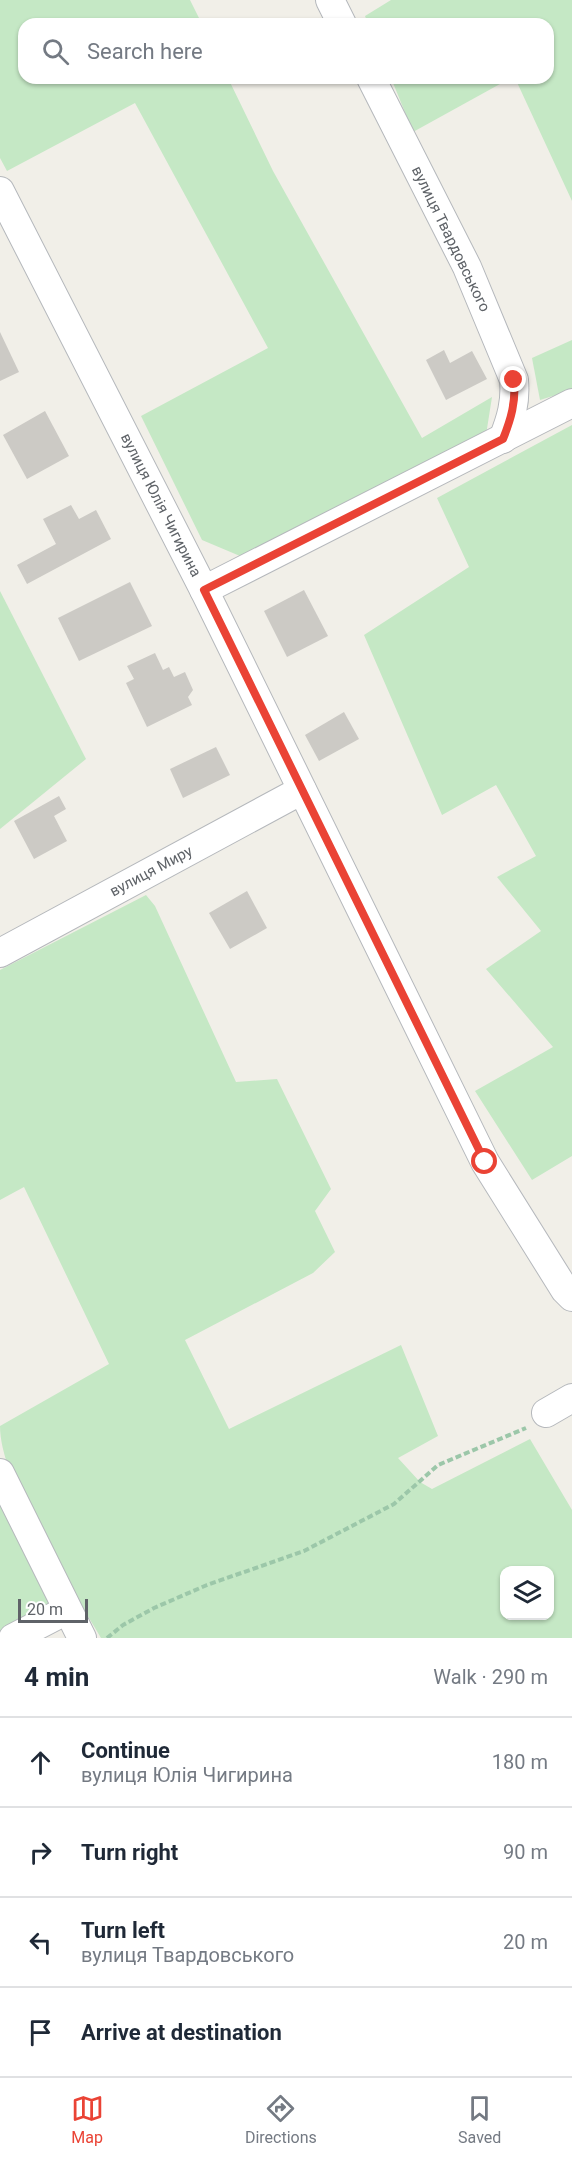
<!DOCTYPE html>
<meta charset="utf-8">
<style>
body{margin:0;font-family:Roboto,sans-serif;background:#f2f2f3;color:#1f2937}
.controls{position:absolute;right:18px;bottom:18px;display:grid;overflow:hidden;border-radius:12px;box-shadow:0 2px 4px #0004}
.controls button{width:54px;height:54px;display:grid;place-items:center;padding:0;border:0;border-bottom:2px solid #e0e1e3;background:#fff;color:#1f2937;font:30px sans-serif}
.scale{position:absolute;left:18px;bottom:15px;width:70px;box-sizing:border-box;padding-left:6px;border:3px solid #5f6368;border-top:0;font-size:16px;line-height:21px;white-space:nowrap;color:#5f6368;-webkit-text-stroke:4px #fff;paint-order:stroke}
.stop{position:absolute;width:18px;height:18px;margin:-14px;border:4px solid #ea4335;border-radius:50%;background:#fff}
.stop.end{background:#ea4335;border-color:#fff;box-shadow:0 2px 6px #0008}
.list{margin:0;padding:0;list-style:none}
h2{display:flex;justify-content:space-between;align-items:center;height:78px;margin:0;padding:0 24px;font-size:26px}
h2 small{font-size:20px;font-weight:400;color:#747a83}
.list li{display:grid;grid-template-columns:39px 1fr auto;gap:18px;align-items:center;box-sizing:border-box;height:90px;padding:0 24px;border-top:2px solid #e0e1e3}
.list b{display:block;font-size:22px;white-space:nowrap}
.list p{margin:0;font-size:20px;white-space:nowrap;color:#747a83}
.list em{font-size:20px;font-style:normal;color:#747a83}
.icon{flex:none;width:33px;height:33px;fill:none;stroke:currentColor;stroke-width:2;stroke-linecap:round;stroke-linejoin:round}
.map{position:relative;flex:none;width:572px;height:1638px;overflow:hidden}
.search{position:absolute;background:#fff;box-shadow:0 2px 4px #0004;left:18px;right:18px;top:18px;height:66px;display:flex;align-items:center;gap:15px;box-sizing:border-box;padding:0 21px;border-radius:18px;color:#747a83;font-size:22px}
.sheet{height:438px;background:#fff}
nav{display:flex;justify-content:space-around;align-items:center;box-sizing:border-box;height:84px;border-top:2px solid #e0e1e3;background:#fff;font-size:16px;color:#747a83}
nav a{display:grid;justify-items:center;gap:3px}
nav .on{color:#ea4335}
.map>svg:first-child{display:block}
.green{fill:#c5e8c5;fill-rule:evenodd}
.building{fill:#cccac5}
.lines{fill:none;stroke-linecap:round;stroke-linejoin:round}
.minor-casing{stroke:#b5b8bc;stroke-width:30}
.path{stroke:#9cc7a9;stroke-width:4;stroke-dasharray:6 3;stroke-linecap:butt}
.minor{stroke:#fff;stroke-width:28}
.route{stroke:#ea4335;stroke-width:8}
.labels{text-anchor:middle;stroke-width:5;stroke-linejoin:round;paint-order:stroke}
.street-label{font-size:15px;fill:#5f6368;stroke:#fff}
</style>
<div class="map">
<svg width="572" height="1638" viewBox="0 0 572 1638">
<rect width="100%" height="100%" fill="#f1efe8"/>
<g class="green">
<path d="M0 0H190L202 24H24V78H228L273 171 422 438 492 397 486 435 240 556 202 540 141 416 268 348 135 103 7 171 0 158Z"/>
<path d="M391 0H572V201L515 78H548V24H368L365 16Z"/>
<path d="M391 78H511L413 132Z"/>
<path d="M572 340V390L540 400 532 358Z"/>
<path d="M572 425V1156L532 1180 475 1091 553 1047 486 969 541 931 497 877 536 856 496 785 442 815 364 635 469 567 437 498Z"/>
<path d="M0 591 86 759 0 829Z"/>
<path d="M146 895 155 906 236 1082 277 1079 331 1189 315 1211 335 1252 313 1273 185 1340 229 1429 401 1345 438 1436 398 1458 420 1482 432 1489 530 1439 572 1510V1638H101C71 1586 0 1483 0 1426L109 1364 24 1187 0 1200V970ZM504 1570H550V1616H504Z"/>
<path d="M0 1473 67 1610 0 1638Z"/>
</g>
<g class="building">
<path d="M0 332 19 372 0 381Z"/>
<path d="M444 350 450 363 472 351 487 379 446 400 426 360Z"/>
<path d="M45 411 69 456 27 479 3 435Z"/>
<path d="M71 505 79 519 96 510 111 539 27 584 17 565 56 544 43 519Z"/>
<path d="M130 582 152 626 79 661 58 618Z"/>
<path d="M304 590 328 636 287 657 264 611Z"/>
<path d="M155 653 163 670 169 667 174 677 185 672 193 690 188 697 192 705 147 727 126 683 134 679 127 666Z"/>
<path d="M344 712 359 739 319 761 305 735Z"/>
<path d="M216 747 230 775 183 798 170 769Z"/>
<path d="M59 796 66 809 54 816 67 841 34 859 14 821Z"/>
<path d="M247 891 267 928 230 949 209 913Z"/>
</g>
<g class="lines">
<defs>
<g id="minor">
<path d="M330 0 342 24"/>
<path d="M371 78 467 267 514 380C516 402 511 419 503 439"/>
<path d="M0 191 204 590 485 1162 565 1290 572 1297"/>
<path d="M204 590 572 403"/>
<path d="M0 953 302 790"/>
<path d="M546 1413 572 1398"/>
<path d="M0 1473 82 1638"/>
<path d="M13 1638 67 1610"/>
</g>
</defs>
<use href="#minor" class="minor-casing"/>
<path class="path" d="M107 1638 123 1625 154 1608 207 1585 304 1551 394 1504 438 1465 526 1428"/>
<use href="#minor" class="minor"/>
</g>
<g class="lines">
<path class="route" d="M485 1162 204 590 503 439C511 419 516 402 514 380"/>
</g>
<g class="labels">
<g class="street-label">
<text transform="translate(451 239) rotate(64)" y="5">вулиця Твардовського</text>
<text transform="translate(161 505) rotate(63)" y="5">вулиця Юлія Чигирина</text>
<text transform="translate(151 871) rotate(-28)" y="5">вулиця Миру</text>
</g>
</g>
</svg>
<div class="controls">
<button><svg class="icon" aria-label="layers" viewBox="0 0 24 24"><path d="M12 4l9 5-9 5-9-5zM3 14l9 5 9-5"/></svg></button>
</div>
<div class="scale">20 m</div>
<div class="stop" style="left:485px;top:1162px"></div>
<div class="stop end" style="left:514px;top:380px"></div>
<div class="search"><svg class="icon" aria-label="search" viewBox="0 0 24 24"><circle cx="10" cy="10" r="6"/><path d="M15 15l6 6"/></svg>Search here</div>
</div>
<section class="sheet">
<h2>4 min<small>Walk · 290 m</small></h2>
<ul class="list">
<li><svg class="icon" aria-label="ahead" viewBox="0 0 24 24"><path d="M12 20V5M6 11l6-6 6 6"/></svg><div><b>Continue</b><p>вулиця Юлія Чигирина</p></div><em>180 m</em></li>
<li><svg class="icon" aria-label="right" viewBox="0 0 24 24"><path d="M7 20v-9h11M14 6l5 5-5 5"/></svg><div><b>Turn right</b></div><em>90 m</em></li>
<li><svg class="icon" aria-label="left" viewBox="0 0 24 24"><path d="M17 20v-9H6M10 6l-5 5 5 5"/></svg><div><b>Turn left</b><p>вулиця Твардовського</p></div><em>20 m</em></li>
<li><svg class="icon" aria-label="arrive" viewBox="0 0 24 24"><path d="M6 21V4h12l-3 4 3 4H6"/></svg><div><b>Arrive at destination</b></div></li>
</ul>
</section>
<nav>
<a class="on"><svg class="icon" aria-label="map" viewBox="0 0 24 24"><path d="M3 6l6-2 6 2 6-2v14l-6 2-6-2-6 2zM9 4v14M15 6v14"/></svg>Map</a>
<a><svg class="icon" aria-label="directions" viewBox="0 0 24 24"><path d="M12 3l9 9-9 9-9-9zM9 14v-3h6M13 9l2 2-2 2"/></svg>Directions</a>
<a><svg class="icon" aria-label="saved" viewBox="0 0 24 24"><path d="M7 4h10v16l-5-4-5 4z"/></svg>Saved</a>
</nav>
